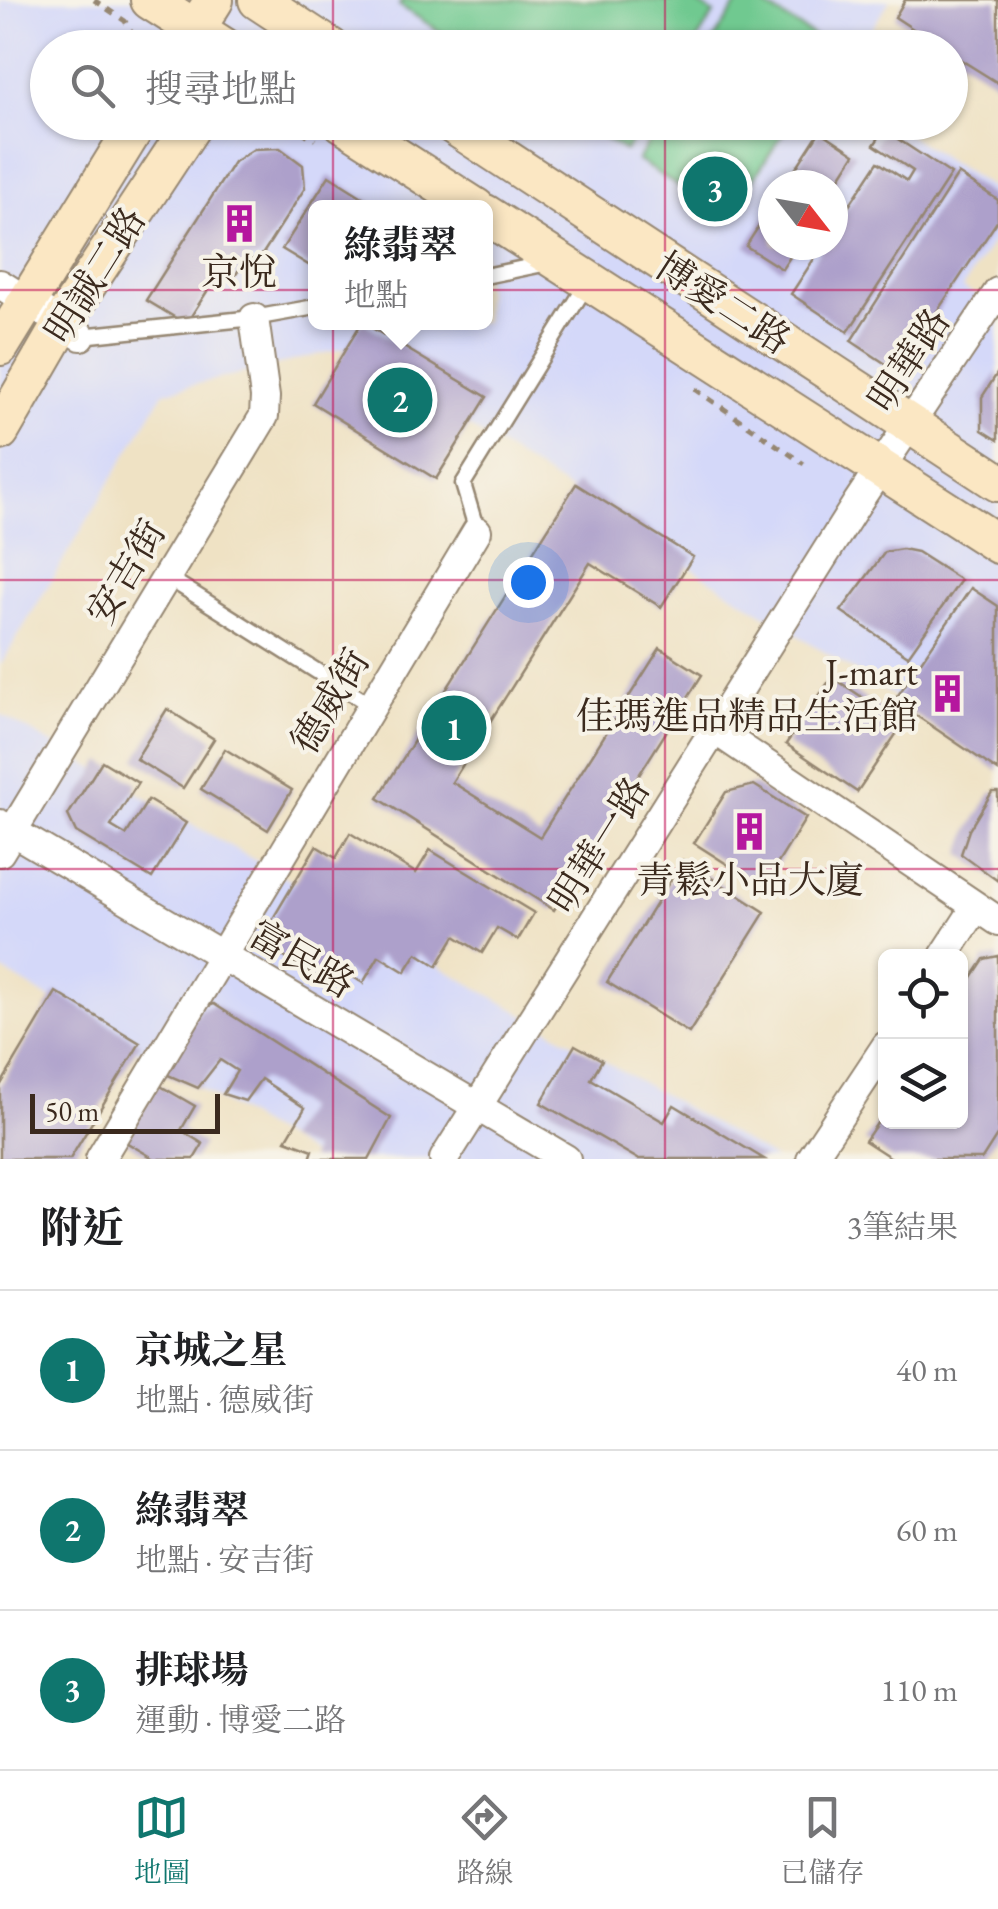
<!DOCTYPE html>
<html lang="zh-TW">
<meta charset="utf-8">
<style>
body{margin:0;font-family:"EB Garamond","Noto Serif TC",serif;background:#f6f6f6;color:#202124}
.controls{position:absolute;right:30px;bottom:30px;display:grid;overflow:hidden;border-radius:15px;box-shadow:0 2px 8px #0004}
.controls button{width:90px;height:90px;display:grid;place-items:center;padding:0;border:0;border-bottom:2px solid #e0e0e0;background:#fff;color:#202124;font:50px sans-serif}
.compass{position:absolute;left:758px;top:170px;width:90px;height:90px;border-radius:50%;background:#fff;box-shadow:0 2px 8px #0004;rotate:121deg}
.scale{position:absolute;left:30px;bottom:25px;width:190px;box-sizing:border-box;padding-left:10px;border:5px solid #3b2a1e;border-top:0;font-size:28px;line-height:35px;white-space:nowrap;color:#3b2a1e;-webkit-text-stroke:8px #f7f3e8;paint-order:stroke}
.you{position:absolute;left:528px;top:582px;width:35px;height:35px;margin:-25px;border:8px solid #fff;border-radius:50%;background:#1a73e8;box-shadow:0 0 0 15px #1a73e833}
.badge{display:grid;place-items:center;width:65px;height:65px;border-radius:50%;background:#0f766e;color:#fff;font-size:32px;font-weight:700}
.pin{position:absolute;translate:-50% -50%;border:5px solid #fff;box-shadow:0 2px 10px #0006}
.popup{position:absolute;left:308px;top:200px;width:185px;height:130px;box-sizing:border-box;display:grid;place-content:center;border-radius:15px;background:#fff;filter:drop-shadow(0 2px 8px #0005);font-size:32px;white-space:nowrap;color:#757577}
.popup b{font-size:38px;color:#202124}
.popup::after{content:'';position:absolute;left:50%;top:100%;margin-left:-20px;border:20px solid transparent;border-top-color:#fff}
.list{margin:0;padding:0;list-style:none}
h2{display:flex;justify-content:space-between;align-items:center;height:130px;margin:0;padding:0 40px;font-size:42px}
h2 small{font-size:32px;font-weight:400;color:#757577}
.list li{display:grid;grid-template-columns:65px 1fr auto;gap:30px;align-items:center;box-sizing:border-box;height:160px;padding:0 40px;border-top:2px solid #e0e0e0}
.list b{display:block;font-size:38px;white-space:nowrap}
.list p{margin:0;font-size:32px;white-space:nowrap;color:#757577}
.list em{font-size:32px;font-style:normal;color:#757577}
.icon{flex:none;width:55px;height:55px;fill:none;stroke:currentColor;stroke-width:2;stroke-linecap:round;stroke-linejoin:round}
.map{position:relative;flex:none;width:998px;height:1159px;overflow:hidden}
.search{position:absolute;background:#fff;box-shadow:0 2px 8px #0004;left:30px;right:30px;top:30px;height:110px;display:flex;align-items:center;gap:25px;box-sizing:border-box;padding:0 35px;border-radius:55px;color:#757577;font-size:38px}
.sheet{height:610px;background:#fff}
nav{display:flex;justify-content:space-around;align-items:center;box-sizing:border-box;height:140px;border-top:2px solid #e0e0e0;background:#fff;font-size:28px;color:#757577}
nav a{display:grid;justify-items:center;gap:5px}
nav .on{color:#0f766e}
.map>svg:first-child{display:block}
.built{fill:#d4d8f9;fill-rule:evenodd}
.green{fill:#70c990;stroke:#567a57;stroke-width:2.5}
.building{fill:#ada0cb}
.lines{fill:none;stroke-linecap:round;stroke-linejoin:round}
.lane-casing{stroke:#958671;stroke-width:19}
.street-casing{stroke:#958671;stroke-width:32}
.secondary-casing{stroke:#958671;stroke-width:42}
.path{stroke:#958671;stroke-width:5;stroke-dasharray:8 8;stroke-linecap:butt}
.lane{stroke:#fff;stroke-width:14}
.street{stroke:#fff;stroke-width:28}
.secondary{stroke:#fbe7c3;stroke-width:38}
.grid{fill:none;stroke:#c2185b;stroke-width:2.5;stroke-opacity:0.55}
.labels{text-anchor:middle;stroke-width:8;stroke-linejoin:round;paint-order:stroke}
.poi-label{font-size:38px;fill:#3b2a1e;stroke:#f7f3e8}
.street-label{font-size:38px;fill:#3b2a1e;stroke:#f7f3e8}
</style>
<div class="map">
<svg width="998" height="1159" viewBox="0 0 998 1159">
<rect width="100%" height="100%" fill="#f7f3e8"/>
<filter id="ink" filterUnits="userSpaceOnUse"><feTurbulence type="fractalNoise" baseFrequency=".01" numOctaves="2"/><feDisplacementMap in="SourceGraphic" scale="20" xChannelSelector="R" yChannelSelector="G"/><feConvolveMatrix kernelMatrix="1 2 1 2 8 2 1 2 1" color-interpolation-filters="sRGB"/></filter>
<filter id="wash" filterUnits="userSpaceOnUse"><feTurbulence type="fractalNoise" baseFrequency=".0048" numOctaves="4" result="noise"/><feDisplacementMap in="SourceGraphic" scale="40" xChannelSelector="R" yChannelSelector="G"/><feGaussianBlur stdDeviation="2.25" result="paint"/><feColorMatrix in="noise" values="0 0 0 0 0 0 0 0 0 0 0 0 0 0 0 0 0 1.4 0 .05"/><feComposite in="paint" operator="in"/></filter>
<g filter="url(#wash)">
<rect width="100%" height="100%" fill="#efe2c4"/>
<g class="built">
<path d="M0 0H890L860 47 48 48V122L889 123 998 192V234L962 288 998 307V762L345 348 164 392 0 666ZM773 185H833V245H773ZM315 208H485V322H315Z"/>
<path d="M0 714 775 1159H318L0 969Z"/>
</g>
<g class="green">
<path d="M402 0H693L714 14 693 47H464L399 5Z"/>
<path d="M740 0H756L831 47H709Z"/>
<path d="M581 123H644L625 151Z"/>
<path d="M661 123V122L790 123 728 218 637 160Z"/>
</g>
<g id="blocks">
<g class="building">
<path d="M905 0H998V83L950 53V48H942L895 17Z"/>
<path d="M884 130 951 174 848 332 791 294 823 245H833V230L878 162 907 181 913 171 874 145Z"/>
<path d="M820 131 855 154 835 185H785Z"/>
<path d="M280 148 303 165 305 188 260 258 245 260 235 276 215 279 186 324 146 300 234 162 254 149Z"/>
<path d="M958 174 998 200V220L908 355 886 364 851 341Z"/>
<path d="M329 176 380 208H315V269L282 249Z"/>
<path d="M773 204V245H798L782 269 746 246Z"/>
<path d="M362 322 487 397 436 479 313 403Z"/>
<path d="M998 372V440L982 430V397Z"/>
<path d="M576 484 693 557 661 607 590 563 452 782 540 837 660 648 702 675 554 910 378 798Z"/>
<path d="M902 549 917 552 961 580 908 656 841 611 885 552Z"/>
<path d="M971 588 998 606V771L911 712 857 792 786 744 832 677 886 713Z"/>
<path d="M167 709 214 739 183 788 136 759Z"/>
<path d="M225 749 292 790 268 830 201 789Z"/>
<path d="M102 761 138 783 111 826 126 835 148 800 186 823 152 878 76 832 68 815Z"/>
<path d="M754 785 806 818 763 887 694 843 726 792Z"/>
<path d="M992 792H998V881L961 854 969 830Z"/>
<path d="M350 833 416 873 430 850 534 913 518 940 497 928 482 953 455 936 437 966 417 953 405 972 379 956 363 983 340 969 331 985 259 942 316 846 336 858Z"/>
<path d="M683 860 765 912 689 1033 607 982Z"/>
<path d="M998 956V1134L982 1159H893L865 1141 886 1110V1122H960V995L984 959Z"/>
<path d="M56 992 140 1043 70 1159H0V1086Z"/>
<path d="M214 1004 391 1118 369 1159H310L313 1150 286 1140 305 1108 261 1079 245 1101 223 1094 237 1071 220 1060 198 1088 161 1072 199 1010Z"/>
<path d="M575 1045 602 1060 591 1079 664 1122 674 1105 764 1159H638L541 1103Z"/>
<path d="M157 1084 195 1106 181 1130 203 1144 194 1159H155L124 1141Z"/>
</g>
</g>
</g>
<g filter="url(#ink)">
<use href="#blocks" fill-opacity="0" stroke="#958671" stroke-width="2.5"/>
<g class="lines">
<defs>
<g id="lane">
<path d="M485 276 548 263"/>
<path d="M81 336 254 318 315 307"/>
<path d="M477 531 463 484 587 284"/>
<path d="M167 577 372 706"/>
</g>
<g id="street">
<path d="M0 284 81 336"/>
<path d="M715 730 998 921"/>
<path d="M0 824 566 1159"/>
<path d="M0 852 264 416 265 397 254 318"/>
<path d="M944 956 976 907"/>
<path d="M100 1159 477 531"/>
<path d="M444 1159 857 503 998 292"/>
<path d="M811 1159 886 1046"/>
</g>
<g id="secondary">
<path d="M150 0 225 48"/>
<path d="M258 0 331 48"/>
<path d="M184 48 214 0"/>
<path d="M342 122 476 208"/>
<path d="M449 122 998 482"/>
<path d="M485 214 998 544"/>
<path d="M0 346 138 122"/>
<path d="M0 431 70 310 194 122"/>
</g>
</defs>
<use href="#lane" class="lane-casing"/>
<use href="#street" class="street-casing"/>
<use href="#secondary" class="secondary-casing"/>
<g class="path">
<path d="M94 0 125 21 140 48"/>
<path d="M288 122 315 140"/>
<path d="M695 389 804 464"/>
</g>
<use href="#lane" class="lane"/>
<use href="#street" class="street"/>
<use href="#secondary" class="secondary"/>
</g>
</g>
<path class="grid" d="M333 0V48M665 0V48M333 122V1159M665 122V1159M0 290H998M0 580H998M0 869H998"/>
<defs>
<symbol id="building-bare" viewBox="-9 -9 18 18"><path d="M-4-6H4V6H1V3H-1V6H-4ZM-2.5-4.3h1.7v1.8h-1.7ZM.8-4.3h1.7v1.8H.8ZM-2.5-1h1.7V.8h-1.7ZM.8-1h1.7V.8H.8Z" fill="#b5179e" stroke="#f7f3e8" stroke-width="2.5" paint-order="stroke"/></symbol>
</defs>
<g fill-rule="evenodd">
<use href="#building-bare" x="212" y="196" width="55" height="55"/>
<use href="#building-bare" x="920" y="666" width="55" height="55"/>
<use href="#building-bare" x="722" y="804" width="55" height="55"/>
</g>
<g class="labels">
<g class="poi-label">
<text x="239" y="285">京悅</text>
<text x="918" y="685" text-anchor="end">J-mart<tspan x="918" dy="44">佳瑪進品精品生活館</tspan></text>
<text x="750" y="893">青鬆小品大廈</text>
</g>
<g class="street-label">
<text transform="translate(95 275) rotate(-58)" y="13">明誠二路</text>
<text transform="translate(723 303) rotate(33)" y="13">博愛二路</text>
<text transform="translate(909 360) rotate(-57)" y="13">明華路</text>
<text transform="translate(126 572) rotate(-59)" y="13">安吉街</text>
<text transform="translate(330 701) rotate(-59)" y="13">德威街</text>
<text transform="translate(599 845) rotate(-58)" y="13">明華一路</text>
<text transform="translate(302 959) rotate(30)" y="13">富民路</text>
</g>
</g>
</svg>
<div class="controls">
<button><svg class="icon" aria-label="locate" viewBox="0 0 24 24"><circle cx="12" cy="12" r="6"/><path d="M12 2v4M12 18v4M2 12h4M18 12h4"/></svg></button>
<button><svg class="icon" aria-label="layers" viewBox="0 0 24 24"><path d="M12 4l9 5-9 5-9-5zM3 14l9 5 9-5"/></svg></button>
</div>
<svg class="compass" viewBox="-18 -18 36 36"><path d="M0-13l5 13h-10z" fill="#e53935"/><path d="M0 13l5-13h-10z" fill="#757577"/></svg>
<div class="scale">50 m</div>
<div class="you"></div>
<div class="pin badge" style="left:454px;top:728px">1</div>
<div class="pin badge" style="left:400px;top:400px">2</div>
<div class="popup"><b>綠翡翠</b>地點</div>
<div class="pin badge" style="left:715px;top:189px">3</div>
<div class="search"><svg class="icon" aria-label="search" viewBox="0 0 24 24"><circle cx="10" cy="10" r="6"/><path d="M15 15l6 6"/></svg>搜尋地點</div>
</div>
<section class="sheet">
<h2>附近<small>3筆結果</small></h2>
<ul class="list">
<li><span class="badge">1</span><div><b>京城之星</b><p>地點 · 德威街</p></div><em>40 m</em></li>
<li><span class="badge">2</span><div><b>綠翡翠</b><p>地點 · 安吉街</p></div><em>60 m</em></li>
<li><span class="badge">3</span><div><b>排球場</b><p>運動 · 博愛二路</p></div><em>110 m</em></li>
</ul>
</section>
<nav>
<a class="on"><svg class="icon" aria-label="map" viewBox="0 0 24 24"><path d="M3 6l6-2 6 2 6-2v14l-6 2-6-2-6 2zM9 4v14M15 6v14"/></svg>地圖</a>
<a><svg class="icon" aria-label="directions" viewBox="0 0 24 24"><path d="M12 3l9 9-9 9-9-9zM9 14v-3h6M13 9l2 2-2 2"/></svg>路線</a>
<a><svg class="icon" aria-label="saved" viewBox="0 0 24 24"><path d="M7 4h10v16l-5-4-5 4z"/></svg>已儲存</a>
</nav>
